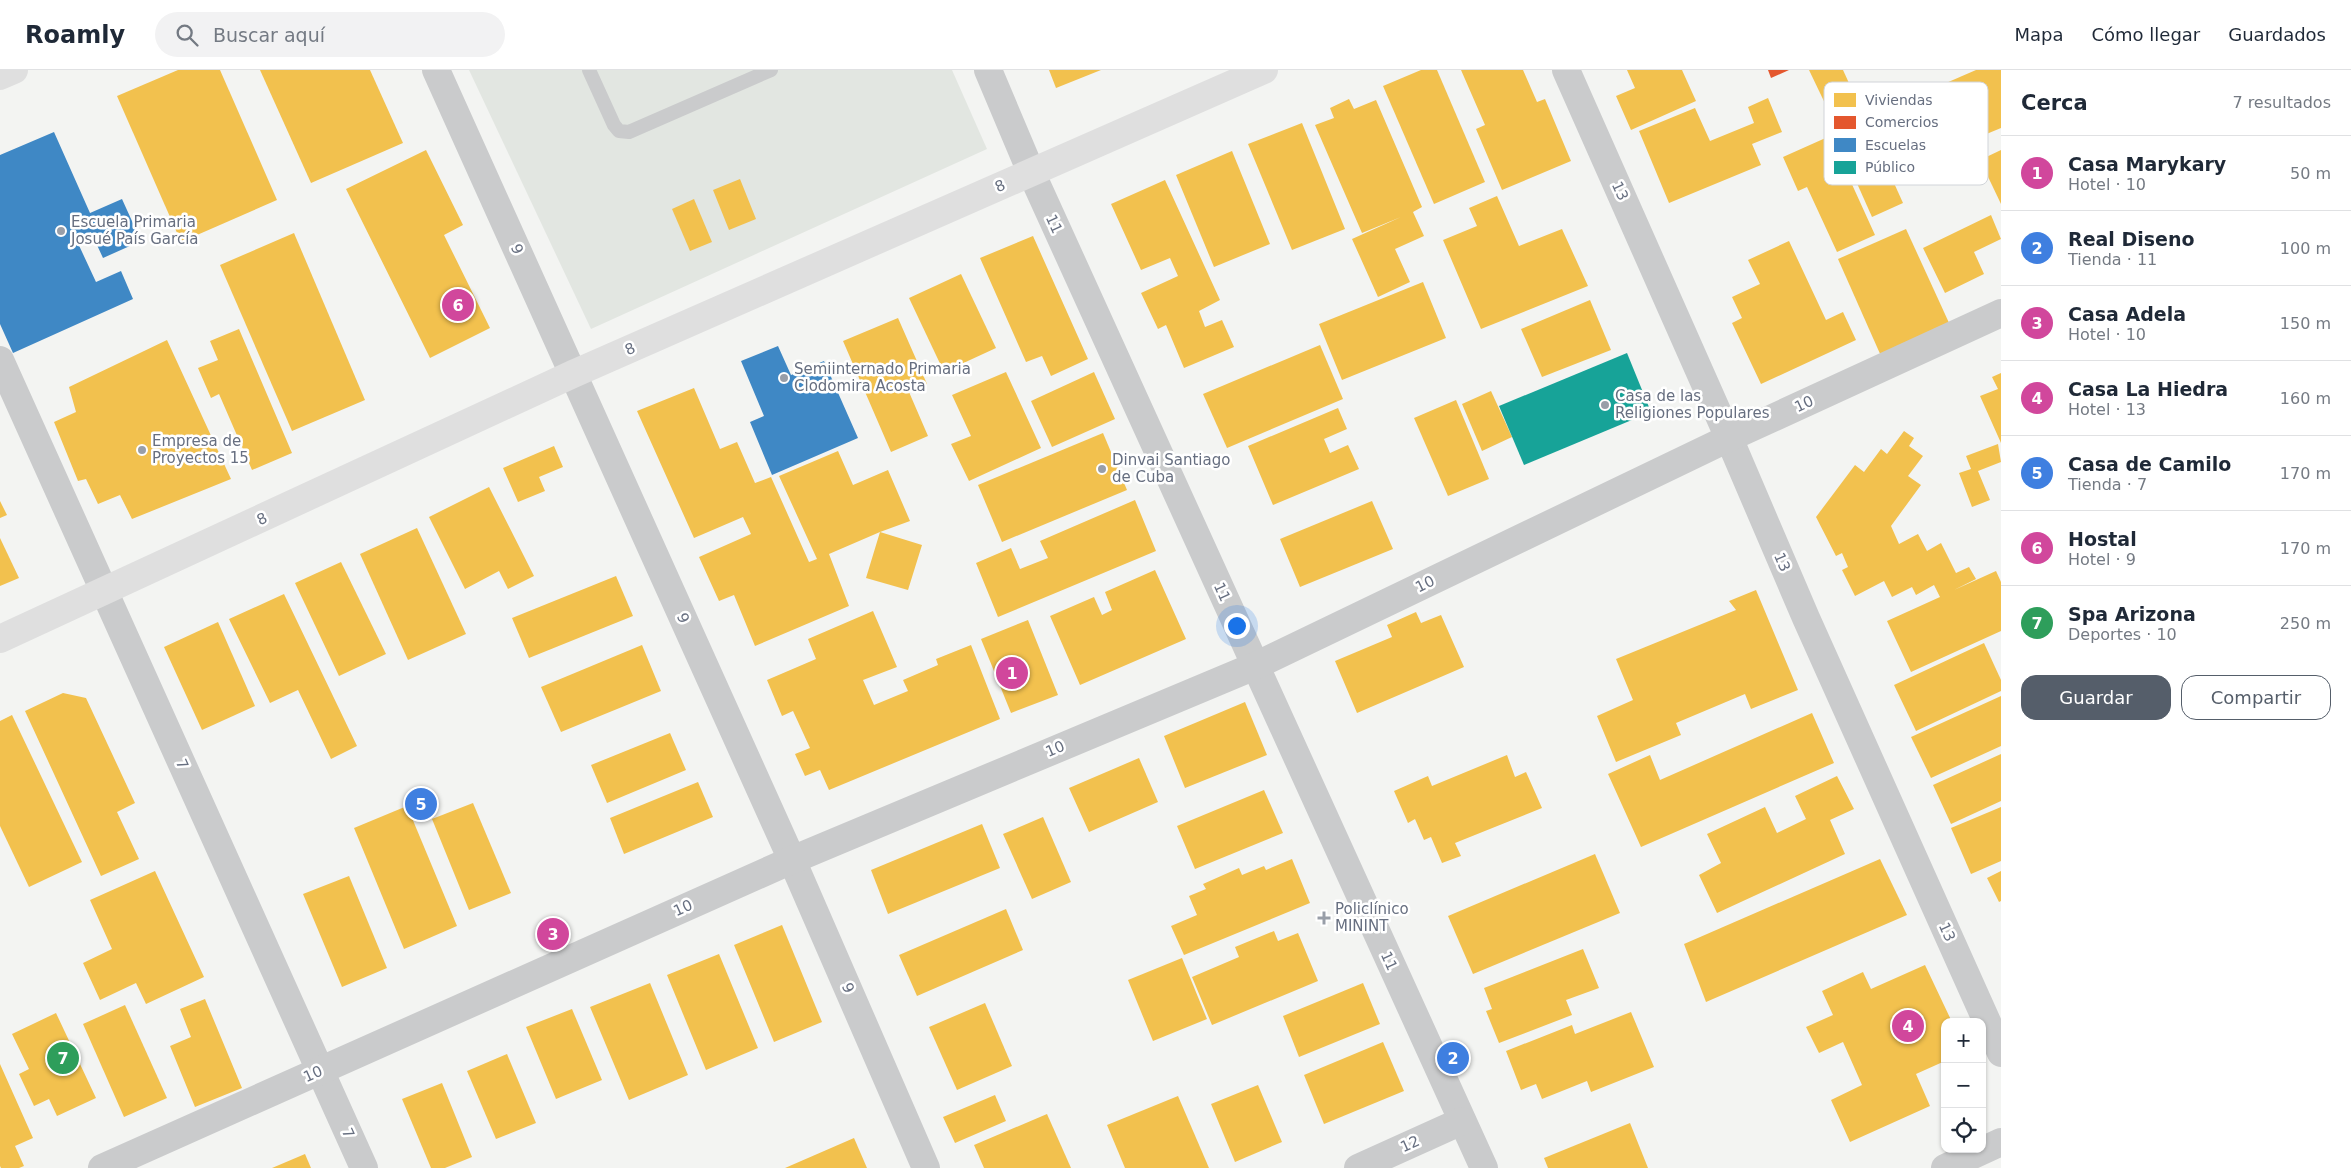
<!DOCTYPE html>
<html lang="es">
<meta charset="utf-8">
<style>
body{margin:0;font-family:"DejaVu Sans",sans-serif;background:#f2f2f3;color:#1f2937}
.controls{position:absolute;right:15px;bottom:15px;display:grid;overflow:hidden;border-radius:10px;box-shadow:0 1px 4px #0004}
.controls button{width:45px;height:45px;display:grid;place-items:center;padding:0;border:0;border-bottom:1px solid #e0e1e3;background:#fff;color:#1f2937;font:25px sans-serif}
.you{position:absolute;left:1236px;top:555px;width:18px;height:18px;margin:-12px;border:4px solid #fff;border-radius:50%;background:#1a73e8;box-shadow:0 0 0 8px #1a73e833}
.badge{display:grid;place-items:center;width:32px;height:32px;border-radius:50%;background:#555e6a;color:#fff;font-size:16px;font-weight:700}
.pin{position:absolute;translate:-50% -50%;border:2px solid #fff;box-shadow:0 1px 5px #0006}
.list{margin:0;padding:0;list-style:none}
h2{display:flex;justify-content:space-between;align-items:center;height:65px;margin:0;padding:0 20px;font-size:21px}
h2 small{font-size:16px;font-weight:400;color:#747a83}
.list li{display:grid;grid-template-columns:32px 1fr auto;gap:15px;align-items:center;box-sizing:border-box;height:75px;padding:0 20px;border-top:1px solid #e0e1e3}
.list b{display:block;font-size:19px;white-space:nowrap}
.list p{margin:0;font-size:16px;white-space:nowrap;color:#747a83}
.list em{font-size:16px;font-style:normal;color:#747a83}
.actions{display:flex;gap:10px;padding:15px 20px}
.actions a{flex:1;padding:11px 0;border:1px solid #555e6a;border-radius:15px;text-align:center;font-size:18px;color:#555e6a}
.actions .main{background:#555e6a;color:#fff}
.icon{flex:none;width:28px;height:28px;fill:none;stroke:currentColor;stroke-width:2;stroke-linecap:round;stroke-linejoin:round}
.map{position:relative;flex:none;width:2001px;height:1098px;overflow:hidden}
header{display:flex;align-items:center;gap:30px;box-sizing:border-box;height:70px;padding:0 25px;background:#fff;border-bottom:1px solid #e0e1e3}
header strong{font-size:24px}
nav{display:flex;gap:28px;margin-inline-start:auto;font-size:18px}
.search{width:350px;height:45px;background:#f2f2f3;display:flex;align-items:center;gap:12px;box-sizing:border-box;padding:0 18px;border-radius:28px;color:#747a83;font-size:19px}
main{display:flex}
aside{flex:1;background:#fff}
.map>svg:first-child{display:block}
.green{fill:#e2e6e1}
.homes{fill:#f2c14e}
.shops{fill:#e4572e}
.schools{fill:#3f88c5}
.public{fill:#17a398}
.lines{fill:none;stroke-linecap:round;stroke-linejoin:round}
.lane{stroke:#cacbcc;stroke-width:14}
.street{stroke:#cacbcc;stroke-width:28}
.secondary{stroke:#dfdfdf;stroke-width:28}
.poi-dot{fill:#989ea8;stroke:#fff;stroke-width:2}
.labels{text-anchor:middle;stroke-width:5;stroke-linejoin:round;paint-order:stroke}
.street-label{font-size:15px;fill:#676f80;stroke:#fff}
.poi-label{font-size:15px;fill:#676f80;stroke:#fff;text-anchor:start}
.key{fill:#fff;stroke:#d1d4d9;stroke-width:1}
.key-label{font-size:14px;fill:#676f80}
</style>
<header>
<strong>Roamly</strong>
<div class="search"><svg class="icon" aria-label="search" viewBox="0 0 24 24"><circle cx="10" cy="10" r="6"/><path d="M15 15l6 6"/></svg>Buscar aquí</div>
<nav><a>Mapa</a><a>Cómo llegar</a><a>Guardados</a></nav>
</header>
<main>
<div class="map">
<svg width="2001" height="1098" viewBox="0 0 2001 1098">
<rect width="100%" height="100%" fill="#f3f4f2"/>
<path class="green" d="M469 0H952L987 79 591 259Z"/>
<g class="homes">
<path d="M178 0H220L277 130 181 172 117 26Z"/>
<path d="M260 0H370L403 73 311 113Z"/>
<path d="M1049 0H1101L1056 18Z"/>
<path d="M1421 0H1437L1485 112 1434 134 1383 16Z"/>
<path d="M1461 0H1523L1537 32 1545 29 1571 91 1502 120 1476 59 1485 55Z"/>
<path d="M1627 0H1682L1696 31 1631 60 1616 26 1635 18Z"/>
<path d="M1809 0H1843L1859 35 1832 48Z"/>
<path d="M1976 0H2001V58L1972 70 1946 13Z"/>
<path d="M1768 28 1782 62 1752 74 1761 95 1669 133 1639 61 1695 38 1710 71 1754 53 1748 37Z"/>
<path d="M1349 29 1354 39 1376 30 1422 137 1413 142 1424 166 1395 179 1410 212 1378 227 1352 169 1401 147 1362 163 1315 55 1334 48 1330 38Z"/>
<path d="M1862 42 1903 133 1872 147 1831 55Z"/>
<path d="M1302 53 1345 159 1292 180 1248 74Z"/>
<path d="M1830 66 1875 165 1837 182 1807 117 1798 121 1783 87Z"/>
<path d="M426 80 463 155 444 165 490 258 430 288 346 119Z"/>
<path d="M2001 80V134L1980 90Z"/>
<path d="M1232 81 1270 174 1214 197 1176 105Z"/>
<path d="M740 109 756 149 729 160 713 120Z"/>
<path d="M1165 110 1220 230 1199 241 1205 257 1222 250 1234 277 1184 298 1166 255 1158 259 1141 223 1178 206 1170 188 1141 200 1111 134Z"/>
<path d="M1497 126 1519 176 1562 159 1588 216 1481 259 1443 170 1477 156 1469 138Z"/>
<path d="M694 129 712 172 690 181 672 139Z"/>
<path d="M1991 145 2001 169 1974 182 1984 204 1945 223 1923 178Z"/>
<path d="M1906 159 1950 255 1881 286 1838 189Z"/>
<path d="M294 163 365 330 292 361 220 195Z"/>
<path d="M1033 166 1088 289 1051 306 1042 286 1026 292 980 188Z"/>
<path d="M1789 171 1826 250 1843 242 1856 270 1761 314 1732 253 1742 248 1732 227 1760 214 1748 190Z"/>
<path d="M961 204 996 278 944 302 909 228Z"/>
<path d="M1423 212 1446 268 1342 310 1319 254Z"/>
<path d="M1590 230 1611 280 1542 307 1521 259Z"/>
<path d="M898 248 927 314 909 322 928 366 891 382 843 271Z"/>
<path d="M239 259 292 383 252 400 219 324 211 328 198 298 218 290 210 271Z"/>
<path d="M167 270 231 409 132 449 120 425 98 434 86 409 78 411 54 352 76 342 69 317Z"/>
<path d="M1320 275 1343 329 1227 378 1203 324Z"/>
<path d="M1006 302 1041 378 969 411 951 374 971 366 952 325Z"/>
<path d="M1094 302 1115 349 1052 377 1031 331Z"/>
<path d="M2001 303V373L1980 326 1998 319 1992 307Z"/>
<path d="M694 318 720 379 737 372 755 413 771 407 809 492 817 489 779 406 838 381 853 415 888 400 910 451 880 462 922 475 908 520 866 508 880 462 829 484 849 536 755 576 734 525 719 531 699 487 751 464 743 447 694 468 637 341Z"/>
<path d="M1491 321 1512 367 1482 381 1462 334Z"/>
<path d="M1456 330 1489 409 1448 426 1414 348Z"/>
<path d="M1338 338 1347 359 1324 369 1330 383 1348 375 1359 399 1273 435 1248 376Z"/>
<path d="M1904 361 1914 368 1909 376 1923 386 1908 406 1921 415 1891 456 1899 474 1918 464 1927 481 1941 473 1956 503 1969 497 1976 509 1954 520 1996 501 2001 512V561L1911 602 1887 551 1940 527 1934 515 1916 525 1912 517 1892 527 1884 511 1855 526 1842 500 1848 497 1842 483 1836 486 1816 447 1855 395 1864 402 1881 379 1887 384Z"/>
<path d="M1103 363 1127 420 1002 472 978 415Z"/>
<path d="M1998 374 2001 392 1978 401 1990 430 1972 437 1959 403 1971 399 1966 386Z"/>
<path d="M554 376 563 397 539 407 545 421 518 432 503 398Z"/>
<path d="M489 417 534 506 508 519 499 501 465 519 429 447Z"/>
<path d="M1135 430 1156 481 998 547 976 493 1011 478 1020 499 1048 488 1040 471Z"/>
<path d="M0 431 7 445 0 448Z"/>
<path d="M1372 431 1393 479 1300 517 1280 469Z"/>
<path d="M417 458 466 564 408 590 360 484Z"/>
<path d="M0 468 19 508 0 516Z"/>
<path d="M341 492 386 584 339 606 295 513Z"/>
<path d="M1155 500 1186 569 1080 615 1050 546 1094 527 1102 545 1112 540 1105 522Z"/>
<path d="M616 506 633 546 529 588 512 548Z"/>
<path d="M1756 520 1798 620 1751 639 1745 624 1676 653 1681 665 1616 692 1597 646 1633 630 1616 589 1736 540 1729 531Z"/>
<path d="M284 524 357 676 331 689 298 620 270 633 229 549Z"/>
<path d="M873 541 897 597 863 610 874 635 908 621 903 610 938 595 936 589 971 575 1000 649 829 720 820 700 805 706 795 684 810 678 793 641 782 646 767 610 816 589 808 569Z"/>
<path d="M1416 542 1421 553 1441 545 1464 597 1357 643 1335 591 1392 567 1387 555Z"/>
<path d="M1028 550 1058 625 1011 643 981 569Z"/>
<path d="M218 552 255 636 202 660 164 577Z"/>
<path d="M1984 573 2001 610V621L1916 661 1894 615Z"/>
<path d="M642 575 661 621 561 662 541 617Z"/>
<path d="M63 623 86 628 135 733 117 742 139 789 101 806 25 641Z"/>
<path d="M2001 626V676L1931 708 1911 667Z"/>
<path d="M1245 632 1267 685 1185 718 1164 666Z"/>
<path d="M1812 643 1834 693 1641 777 1608 704 1650 685 1660 710Z"/>
<path d="M12 645 82 792 29 817 0 756V651Z"/>
<path d="M670 663 686 700 607 733 591 695Z"/>
<path d="M2001 684V731L1951 754 1933 715Z"/>
<path d="M1507 685 1515 707 1526 702 1542 738 1455 773 1461 786 1442 793 1431 767 1424 770 1415 749 1408 753 1394 721 1428 706 1432 716Z"/>
<path d="M1139 688 1158 732 1089 762 1069 718Z"/>
<path d="M1837 706 1854 739 1830 750 1845 784 1717 843 1699 805 1721 793 1707 764 1765 737 1777 763 1806 749 1795 726Z"/>
<path d="M698 712 713 747 624 784 610 748Z"/>
<path d="M1264 720 1283 763 1195 799 1177 756Z"/>
<path d="M473 733 511 823 469 840 432 749Z"/>
<path d="M407 736 457 856 404 879 354 758Z"/>
<path d="M2001 737V791L1971 804 1951 758Z"/>
<path d="M1043 747 1071 812 1032 829 1003 764Z"/>
<path d="M982 754 1000 798 888 844 871 800Z"/>
<path d="M1595 784 1620 843 1473 904 1448 846Z"/>
<path d="M1292 789 1310 833 1184 885 1171 856 1197 845 1189 826 1206 819 1203 814 1239 798 1242 805 1264 796 1266 800Z"/>
<path d="M1880 789 1907 845 1706 932 1684 874Z"/>
<path d="M155 801 204 907 146 934 136 913 100 930 83 893 112 879 90 830Z"/>
<path d="M2001 801V831L1999 832 1987 808Z"/>
<path d="M349 806 387 898 342 917 303 824Z"/>
<path d="M1006 839 1023 880 917 926 899 885Z"/>
<path d="M782 855 822 952 774 972 734 875Z"/>
<path d="M1274 861 1278 871 1298 863 1318 911 1212 955 1192 907 1239 887 1235 877Z"/>
<path d="M1583 879 1599 918 1566 930 1572 945 1499 973 1486 941 1492 939 1484 918Z"/>
<path d="M719 884 758 978 706 1000 667 905Z"/>
<path d="M1182 888 1207 949 1153 971 1128 910Z"/>
<path d="M1925 895 1952 952H1945V991L1916 1004 1930 1036 1850 1072 1831 1030 1862 1015 1843 972 1819 983 1806 957 1833 945 1822 921 1863 902 1871 919Z"/>
<path d="M650 913 688 1005 629 1030 590 937Z"/>
<path d="M1363 913 1380 954 1299 987 1283 946Z"/>
<path d="M205 929 242 1018 195 1037 170 976 191 967 180 939Z"/>
<path d="M985 933 1012 996 957 1020 929 957Z"/>
<path d="M125 935 167 1028 124 1047 83 954Z"/>
<path d="M572 939 602 1010 556 1029 526 957Z"/>
<path d="M1631 942 1654 997 1591 1022 1587 1011 1542 1029 1536 1014 1521 1020 1506 981 1572 955 1575 964Z"/>
<path d="M56 943 96 1028 57 1046 49 1029 34 1036 19 1004 29 999 12 964Z"/>
<path d="M1383 972 1404 1021 1324 1054 1304 1005Z"/>
<path d="M507 984 536 1053 496 1069 467 1001Z"/>
<path d="M0 994 33 1068 15 1076 24 1096 19 1098H1L0 1096Z"/>
<path d="M442 1013 472 1087 445 1098H431L402 1029Z"/>
<path d="M1258 1015 1282 1072 1235 1092 1211 1034Z"/>
<path d="M995 1025 1006 1051 955 1073 943 1047Z"/>
<path d="M1178 1026 1209 1098H1125L1107 1055Z"/>
<path d="M1047 1044 1071 1098H984L974 1075Z"/>
<path d="M1630 1053 1648 1098H1548L1544 1088Z"/>
<path d="M854 1068 867 1098H785Z"/>
<path d="M305 1084 311 1098H272Z"/>
</g>
<path class="shops" d="M1768 0H1789L1771 8Z"/>
<g class="schools">
<path d="M54 62 90 143 122 129 141 171 103 188 91 162 76 169 96 212 121 201 133 229 13 283 0 254V85Z"/>
<path d="M778 276 791 305 824 291 858 368 772 405 750 352 764 346 741 291Z"/>
</g>
<path class="public" d="M1627 283 1651 342 1524 395 1499 336Z"/>
<g class="lines">
<path class="lane" d="M589 0 614 55 619 61 629 62 771 0"/>
<g class="street">
<path d="M436 0 792 790 926 1098"/>
<path d="M988 0 1031 102 1484 1098"/>
<path d="M1566 0 1729 368 1806 548 2001 983"/>
<path d="M0 290 364 1098"/>
<path d="M102 1098 792 790 1255 596 1729 368 2001 243"/>
<path d="M1358 1098 1462 1051"/>
<path d="M1945 1098 2001 1072"/>
</g>
<g class="secondary">
<path d="M0 6 14 0"/>
<path d="M0 569 573 304 1264 0"/>
</g>
</g>
<g class="poi-dot">
<circle cx="61" cy="161" r="5"/>
<circle cx="784" cy="308" r="5"/>
<circle cx="1605" cy="335" r="5"/>
<circle cx="142" cy="380" r="5"/>
<circle cx="1102" cy="399" r="5"/>
<path d="M1321.5 840.5h5v5h5v5h-5v5h-5v-5h-5v-5h5z"/>
</g>
<g class="labels">
<g class="street-label">
<text transform="translate(1000 116) rotate(-24)" y="5">8</text>
<text transform="translate(1620 121) rotate(66)" y="5">13</text>
<text transform="translate(1054 154) rotate(66)" y="5">11</text>
<text transform="translate(517 179) rotate(66)" y="5">9</text>
<text transform="translate(630 279) rotate(-24)" y="5">8</text>
<text transform="translate(1804 334) rotate(-25)" y="5">10</text>
<text transform="translate(262 449) rotate(-25)" y="5">8</text>
<text transform="translate(1782 492) rotate(67)" y="5">13</text>
<text transform="translate(1425 514) rotate(-26)" y="5">10</text>
<text transform="translate(1222 522) rotate(66)" y="5">11</text>
<text transform="translate(683 548) rotate(66)" y="5">9</text>
<text transform="translate(1055 679) rotate(-23)" y="5">10</text>
<text transform="translate(182 694) rotate(66)" y="5">7</text>
<text transform="translate(683 838) rotate(-24)" y="5">10</text>
<text transform="translate(1947 862) rotate(66)" y="5">13</text>
<text transform="translate(1389 891) rotate(66)" y="5">11</text>
<text transform="translate(848 918) rotate(67)" y="5">9</text>
<text transform="translate(313 1004) rotate(-24)" y="5">10</text>
<text transform="translate(348 1063) rotate(66)" y="5">7</text>
<text transform="translate(1410 1074) rotate(-24)" y="5">12</text>
</g>
<g class="poi-label">
<text x="71" y="157">Escuela Primaria<tspan x="71" dy="17">Josué País García</tspan></text>
<text x="794" y="304">Semiinternado Primaria<tspan x="794" dy="17">Clodomira Acosta</tspan></text>
<text x="1615" y="331">Casa de las<tspan x="1615" dy="17">Religiones Populares</tspan></text>
<text x="152" y="376">Empresa de<tspan x="152" dy="17">Proyectos 15</tspan></text>
<text x="1112" y="395">Dinvai Santiago<tspan x="1112" dy="17">de Cuba</tspan></text>
<text x="1335" y="844">Policlínico<tspan x="1335" dy="17">MININT</tspan></text>
</g>
</g>
<rect x="1824" y="12" width="164" height="103" rx="8" class="key"/>
<rect x="1834" y="23" width="22" height="14" fill="#f2c14e"/>
<rect x="1834" y="46" width="22" height="13" fill="#e4572e"/>
<rect x="1834" y="68" width="22" height="14" fill="#3f88c5"/>
<rect x="1834" y="91" width="22" height="13" fill="#17a398"/>
<g class="key-label">
<text x="1865" y="35">Viviendas</text>
<text x="1865" y="57">Comercios</text>
<text x="1865" y="80">Escuelas</text>
<text x="1865" y="102">Público</text>
</g>
</svg>
<div class="controls">
<button>+</button>
<button>−</button>
<button><svg class="icon" aria-label="locate" viewBox="0 0 24 24"><circle cx="12" cy="12" r="6"/><path d="M12 2v4M12 18v4M2 12h4M18 12h4"/></svg></button>
</div>
<div class="you"></div>
<div class="pin badge" style="left:1012px;top:603px;background:#d1479c">1</div>
<div class="pin badge" style="left:1453px;top:988px;background:#3f7fe0">2</div>
<div class="pin badge" style="left:553px;top:864px;background:#d1479c">3</div>
<div class="pin badge" style="left:1908px;top:956px;background:#d1479c">4</div>
<div class="pin badge" style="left:421px;top:734px;background:#3f7fe0">5</div>
<div class="pin badge" style="left:458px;top:235px;background:#d1479c">6</div>
<div class="pin badge" style="left:63px;top:988px;background:#2e9e5b">7</div>
</div>
<aside>
<h2>Cerca<small>7 resultados</small></h2>
<ul class="list">
<li><span class="badge" style="background:#d1479c">1</span><div><b>Casa Marykary</b><p>Hotel · 10</p></div><em>50 m</em></li>
<li><span class="badge" style="background:#3f7fe0">2</span><div><b>Real Diseno</b><p>Tienda · 11</p></div><em>100 m</em></li>
<li><span class="badge" style="background:#d1479c">3</span><div><b>Casa Adela</b><p>Hotel · 10</p></div><em>150 m</em></li>
<li><span class="badge" style="background:#d1479c">4</span><div><b>Casa La Hiedra</b><p>Hotel · 13</p></div><em>160 m</em></li>
<li><span class="badge" style="background:#3f7fe0">5</span><div><b>Casa de Camilo</b><p>Tienda · 7</p></div><em>170 m</em></li>
<li><span class="badge" style="background:#d1479c">6</span><div><b>Hostal</b><p>Hotel · 9</p></div><em>170 m</em></li>
<li><span class="badge" style="background:#2e9e5b">7</span><div><b>Spa Arizona</b><p>Deportes · 10</p></div><em>250 m</em></li>
</ul>
<div class="actions"><a class="main">Guardar</a><a>Compartir</a></div>
</aside>
</main>
